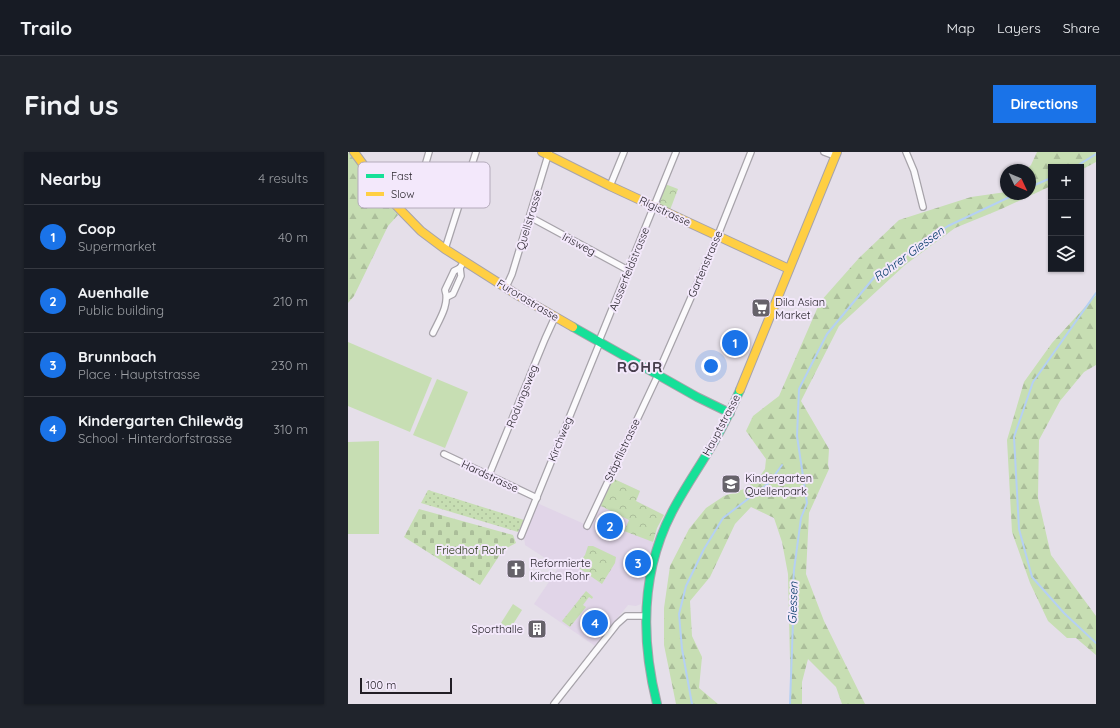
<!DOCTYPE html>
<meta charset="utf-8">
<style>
body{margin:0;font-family:Quicksand,sans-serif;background:#20242c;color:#f1f3f6}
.controls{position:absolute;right:12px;top:12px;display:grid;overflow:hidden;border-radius:0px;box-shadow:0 1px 3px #0004}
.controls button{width:36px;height:36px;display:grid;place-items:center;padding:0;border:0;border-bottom:1px solid #363941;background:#171b24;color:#f1f3f6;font:20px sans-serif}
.compass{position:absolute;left:652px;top:12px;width:36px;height:36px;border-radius:50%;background:#171b24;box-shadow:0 1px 3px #0004;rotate:134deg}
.scale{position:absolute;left:12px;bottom:10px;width:92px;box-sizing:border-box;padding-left:4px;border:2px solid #221e25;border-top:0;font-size:11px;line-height:14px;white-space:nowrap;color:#221e25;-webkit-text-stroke:3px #f3e8fb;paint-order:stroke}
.you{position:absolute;left:363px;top:214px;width:14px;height:14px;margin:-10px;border:3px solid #fff;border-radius:50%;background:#1a73e8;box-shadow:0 0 0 6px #1a73e833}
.badge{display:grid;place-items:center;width:26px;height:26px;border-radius:50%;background:#1a73e8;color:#fff;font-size:13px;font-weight:700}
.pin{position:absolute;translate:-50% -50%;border:2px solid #fff;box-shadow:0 1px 4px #0006}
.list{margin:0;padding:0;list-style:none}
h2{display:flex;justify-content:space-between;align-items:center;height:52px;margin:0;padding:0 16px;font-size:17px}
h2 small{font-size:13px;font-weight:400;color:#9ea1a6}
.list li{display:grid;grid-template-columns:26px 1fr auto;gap:12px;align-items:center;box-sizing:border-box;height:64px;padding:0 16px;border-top:1px solid #363941}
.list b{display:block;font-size:15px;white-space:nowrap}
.list p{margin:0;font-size:13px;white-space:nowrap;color:#9ea1a6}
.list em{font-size:13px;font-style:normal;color:#9ea1a6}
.icon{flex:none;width:22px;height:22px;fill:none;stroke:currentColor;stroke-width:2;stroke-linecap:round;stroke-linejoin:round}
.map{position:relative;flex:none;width:748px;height:552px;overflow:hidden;border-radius:0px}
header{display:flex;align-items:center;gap:24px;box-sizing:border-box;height:56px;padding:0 20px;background:#171b24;border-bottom:1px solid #363941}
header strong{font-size:19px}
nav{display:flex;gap:22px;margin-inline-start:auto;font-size:14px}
.intro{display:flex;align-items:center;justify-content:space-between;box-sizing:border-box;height:96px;padding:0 24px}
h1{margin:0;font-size:28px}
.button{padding:10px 18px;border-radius:0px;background:#1a73e8;color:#fff;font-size:14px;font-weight:700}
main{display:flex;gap:24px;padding:0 24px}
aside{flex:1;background:#171b24;border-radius:0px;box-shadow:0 1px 3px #0004}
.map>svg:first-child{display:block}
.built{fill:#e1d5e8}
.grass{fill:url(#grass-dots)}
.forest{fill:url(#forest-firs)}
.cemetery{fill:url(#cemetery-stones)}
.park{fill:url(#park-crowns)}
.pitch{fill:#c7deb3}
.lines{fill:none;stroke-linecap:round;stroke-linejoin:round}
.stream{stroke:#b5d0f3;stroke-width:2}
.street-casing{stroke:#a7a3aa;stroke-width:8}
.fast-casing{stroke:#a7a3aa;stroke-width:10}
.slow-casing{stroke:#a7a3aa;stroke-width:10}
.street{stroke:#fbfafc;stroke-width:5.5}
.fast{stroke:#16e098;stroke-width:8}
.slow{stroke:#ffcf43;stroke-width:8}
.labels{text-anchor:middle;stroke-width:4;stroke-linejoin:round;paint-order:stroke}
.street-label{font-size:11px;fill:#221e25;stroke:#f3e8fb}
.poi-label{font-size:11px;fill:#221e25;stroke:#f3e8fb;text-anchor:start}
.park-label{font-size:11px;fill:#21330e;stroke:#f3e8fb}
.water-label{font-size:12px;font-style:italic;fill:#013866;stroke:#f3e8fb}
.district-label{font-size:15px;font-weight:bold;letter-spacing:1px;fill:#463d4c;stroke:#f3e8fb}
.key{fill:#f3e8fb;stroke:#b4abbb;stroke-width:1}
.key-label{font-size:11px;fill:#221e25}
</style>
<header>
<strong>Trailo</strong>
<nav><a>Map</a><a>Layers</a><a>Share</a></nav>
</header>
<div class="intro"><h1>Find us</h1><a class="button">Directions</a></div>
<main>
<aside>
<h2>Nearby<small>4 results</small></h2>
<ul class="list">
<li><span class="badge">1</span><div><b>Coop</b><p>Supermarket</p></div><em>40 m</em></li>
<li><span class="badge">2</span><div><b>Auenhalle</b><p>Public building</p></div><em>210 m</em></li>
<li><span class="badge">3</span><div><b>Brunnbach</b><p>Place · Hauptstrasse</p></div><em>230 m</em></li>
<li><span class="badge">4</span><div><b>Kindergarten Chilewäg</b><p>School · Hinterdorfstrasse</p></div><em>310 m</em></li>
</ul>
</aside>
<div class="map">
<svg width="748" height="552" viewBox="0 0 748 552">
<defs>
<pattern id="grass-dots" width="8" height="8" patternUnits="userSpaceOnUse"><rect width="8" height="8" fill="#c7deb3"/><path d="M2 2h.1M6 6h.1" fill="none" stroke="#abbe9a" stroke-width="1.8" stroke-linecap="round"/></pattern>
<pattern id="forest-firs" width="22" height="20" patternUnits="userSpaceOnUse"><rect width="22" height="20" fill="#c7deb3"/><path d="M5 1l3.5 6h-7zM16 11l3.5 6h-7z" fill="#abbe9a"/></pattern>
<pattern id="cemetery-stones" width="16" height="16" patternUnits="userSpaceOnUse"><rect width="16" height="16" fill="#c7deb3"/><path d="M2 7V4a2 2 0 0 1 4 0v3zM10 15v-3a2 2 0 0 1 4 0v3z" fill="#abbe9a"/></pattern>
<pattern id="park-crowns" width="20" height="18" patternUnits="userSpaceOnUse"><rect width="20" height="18" fill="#c7deb3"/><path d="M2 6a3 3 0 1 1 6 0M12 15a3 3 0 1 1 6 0" fill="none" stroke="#abbe9a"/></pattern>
</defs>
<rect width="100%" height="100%" fill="#e5dfe9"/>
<path class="built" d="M264 326 292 339 288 349 316 363 309 376 299 415 293 452 288 454 280 453 247 494 186 452 211 415 177 393 176 385 189 351 241 374Z"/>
<path class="grass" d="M80 338 176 368 170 380 73 351Z"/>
<g class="forest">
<path d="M0 0 33 44 50 63 40 74 6 144 0 151Z"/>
<path d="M689 0H748V10L733 18V15H703V34L651 58 607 76 557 113 491 174 453 249 481 297 480 313 481 317 461 361 458 422 476 469 517 552H494L488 535 460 507 454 530V552H443L440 422 434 390 426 366 403 355 387 372 362 425 342 449 344 484 354 505 351 536 370 552H328L316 493V456L322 414 341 377 358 356 376 344 396 337 409 328 417 317 418 307 398 279 405 264 431 244 472 150 511 106 551 68 623 45 658 40V42H682V18H678L683 13Z"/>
<path d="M748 143V213L736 220 712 249 691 288 690 346 703 403 748 464V503L728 486H719L700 469 682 431 664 380 659 288 676 230 704 191Z"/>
</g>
<path class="cemetery" d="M71 357 165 383 168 391 155 398 132 433 56 385Z"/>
<g class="park">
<path d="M317 32 330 37 322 58 313 53 311 49Z"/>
<path d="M264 326 292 339 288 349 316 363 309 376 305 390 276 379 281 368 251 353Z"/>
<path d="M240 394H245L268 405 267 411 254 432 228 414 237 403Z"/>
<path d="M238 439 245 445 244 447 241 445 235 453 238 455 222 475 214 469Z"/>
</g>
<g class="pitch">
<path d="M0 190 84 226 62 280 0 254Z"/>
<path d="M89 227 120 240 97 296 65 283Z"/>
<path d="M31 289V382H0V290Z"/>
<path d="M165 452 174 458 162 477 153 471Z"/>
</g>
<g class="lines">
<g class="stream">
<path d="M727 15 748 2"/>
<path d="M682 35 703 26"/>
<path d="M748 141 685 230 666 285 671 377 684 425 716 461 748 491"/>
<path d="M344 552 334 497 331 462 338 434 356 397 375 366 421 331 434 313"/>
<path d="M442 552 445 469 444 452 446 418 453 366 459 351 449 284 451 237 479 182 529 122 600 74 668 42"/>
</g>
<defs>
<g id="street">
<path d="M476 0 487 4"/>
<path d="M558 0 566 19 575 55"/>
<path d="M262 34 276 0"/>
<path d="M46 52 74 24 81 0"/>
<path d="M182 65 280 118"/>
<path d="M97 97 128 0"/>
<path d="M158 135 164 122 201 0"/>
<path d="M99 145 105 142 113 124 112 116"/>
<path d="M85 181C91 168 102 152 97 138L106 119 112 116 116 109"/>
<path d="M251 189 328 0"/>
<path d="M309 223 366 93 403 0"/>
<path d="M96 302 189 346"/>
<path d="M141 323 197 187 207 165"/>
<path d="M239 374 310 223"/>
<path d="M173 384 252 190"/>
<path d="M206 552 269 472 278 464H299"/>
</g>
<g id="fast">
<path d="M225 175 349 245 382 261"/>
<path d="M309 552C293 488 293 420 324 360 336 337 350 317 363 295 374 277 383 258 392 238"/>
</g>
<g id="slow">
<path d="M6 0 36 41 73 79 97 97 171 144 225 175"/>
<path d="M194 0 262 34 441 117"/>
<path d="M392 238 489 0"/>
</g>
</defs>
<use href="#street" class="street-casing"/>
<use href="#fast" class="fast-casing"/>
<use href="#slow" class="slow-casing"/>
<use href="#street" class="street"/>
<use href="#fast" class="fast"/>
<use href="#slow" class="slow"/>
</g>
<defs>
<symbol id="supermarket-square" viewBox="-11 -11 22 22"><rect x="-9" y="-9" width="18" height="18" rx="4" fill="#66626a" stroke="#f3e8fb"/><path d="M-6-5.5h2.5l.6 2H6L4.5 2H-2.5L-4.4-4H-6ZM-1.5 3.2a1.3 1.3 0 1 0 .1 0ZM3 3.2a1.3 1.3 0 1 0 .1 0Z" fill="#fff"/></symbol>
<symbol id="school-square" viewBox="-11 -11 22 22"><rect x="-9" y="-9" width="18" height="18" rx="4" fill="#66626a" stroke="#f3e8fb"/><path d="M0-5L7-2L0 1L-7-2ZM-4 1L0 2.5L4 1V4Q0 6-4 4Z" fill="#fff"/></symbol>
<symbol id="church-square" viewBox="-11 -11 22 22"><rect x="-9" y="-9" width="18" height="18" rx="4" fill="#66626a" stroke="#f3e8fb"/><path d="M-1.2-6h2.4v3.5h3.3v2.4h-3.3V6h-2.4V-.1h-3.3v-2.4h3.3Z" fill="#fff"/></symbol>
<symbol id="building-square" viewBox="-11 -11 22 22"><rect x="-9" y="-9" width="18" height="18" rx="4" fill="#66626a" stroke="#f3e8fb"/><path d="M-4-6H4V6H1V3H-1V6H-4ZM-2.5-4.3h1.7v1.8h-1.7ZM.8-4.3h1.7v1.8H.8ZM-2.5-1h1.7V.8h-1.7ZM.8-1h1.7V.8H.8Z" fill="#fff"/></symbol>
</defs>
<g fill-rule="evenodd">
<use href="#supermarket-square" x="402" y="145" width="22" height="22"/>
<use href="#school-square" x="372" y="321" width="22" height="22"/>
<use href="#church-square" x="157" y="406" width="22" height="22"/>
<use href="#building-square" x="178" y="466" width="22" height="22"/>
</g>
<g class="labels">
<g class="street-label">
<text transform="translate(317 59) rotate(25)" y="4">Rigistrasse</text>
<text transform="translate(181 68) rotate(-73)" y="4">Quellstrasse</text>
<text transform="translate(231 92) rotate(28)" y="4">Irisweg</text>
<text transform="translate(357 112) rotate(-67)" y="4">Gartenstrasse</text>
<text transform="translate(281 117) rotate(-68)" y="4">Ausserfeldstrasse</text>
<text transform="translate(180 148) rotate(31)" y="4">Furorastrasse</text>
<text transform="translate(174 244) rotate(-68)" y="4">Rodungsweg</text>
<text transform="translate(373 273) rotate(-62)" y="4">Hauptstrasse</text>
<text transform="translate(212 287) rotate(-68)" y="4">Kirchweg</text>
<text transform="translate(274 298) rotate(-65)" y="4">Stäpflistrasse</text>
<text transform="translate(142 324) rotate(25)" y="4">Hardstrasse</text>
</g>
<g class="poi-label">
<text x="427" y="154">Dila Asian<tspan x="427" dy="13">Market</tspan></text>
<text x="397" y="330">Kindergarten<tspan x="397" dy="13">Quellenpark</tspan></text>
<text x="182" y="415">Reformierte<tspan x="182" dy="13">Kirche Rohr</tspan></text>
<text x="175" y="481" text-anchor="end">Sporthalle</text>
</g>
<g class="park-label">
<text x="123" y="402">Friedhof Rohr</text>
</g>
<g class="water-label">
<text transform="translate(561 102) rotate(-36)" y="4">Rohrer Giessen</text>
<text transform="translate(445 451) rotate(-88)" y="4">Giessen</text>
</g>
<g class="district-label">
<text x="292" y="220">ROHR</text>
</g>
</g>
<rect x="10" y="10" width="132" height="46" rx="6" class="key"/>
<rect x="18" y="22" width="18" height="4" fill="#16e098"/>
<rect x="18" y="40" width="18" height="4" fill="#ffcf43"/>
<g class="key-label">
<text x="43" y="28">Fast</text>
<text x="43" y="46">Slow</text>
</g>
</svg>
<div class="controls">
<button>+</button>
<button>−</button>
<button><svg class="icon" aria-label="layers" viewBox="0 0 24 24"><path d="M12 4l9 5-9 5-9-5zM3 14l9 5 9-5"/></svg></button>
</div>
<svg class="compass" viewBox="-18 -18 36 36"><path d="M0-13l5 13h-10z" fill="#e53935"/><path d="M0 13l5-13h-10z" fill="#9ea1a6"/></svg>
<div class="scale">100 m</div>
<div class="you"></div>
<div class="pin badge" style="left:387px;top:191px">1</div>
<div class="pin badge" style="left:262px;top:374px">2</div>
<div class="pin badge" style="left:290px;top:411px">3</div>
<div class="pin badge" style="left:247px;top:471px">4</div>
</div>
</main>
